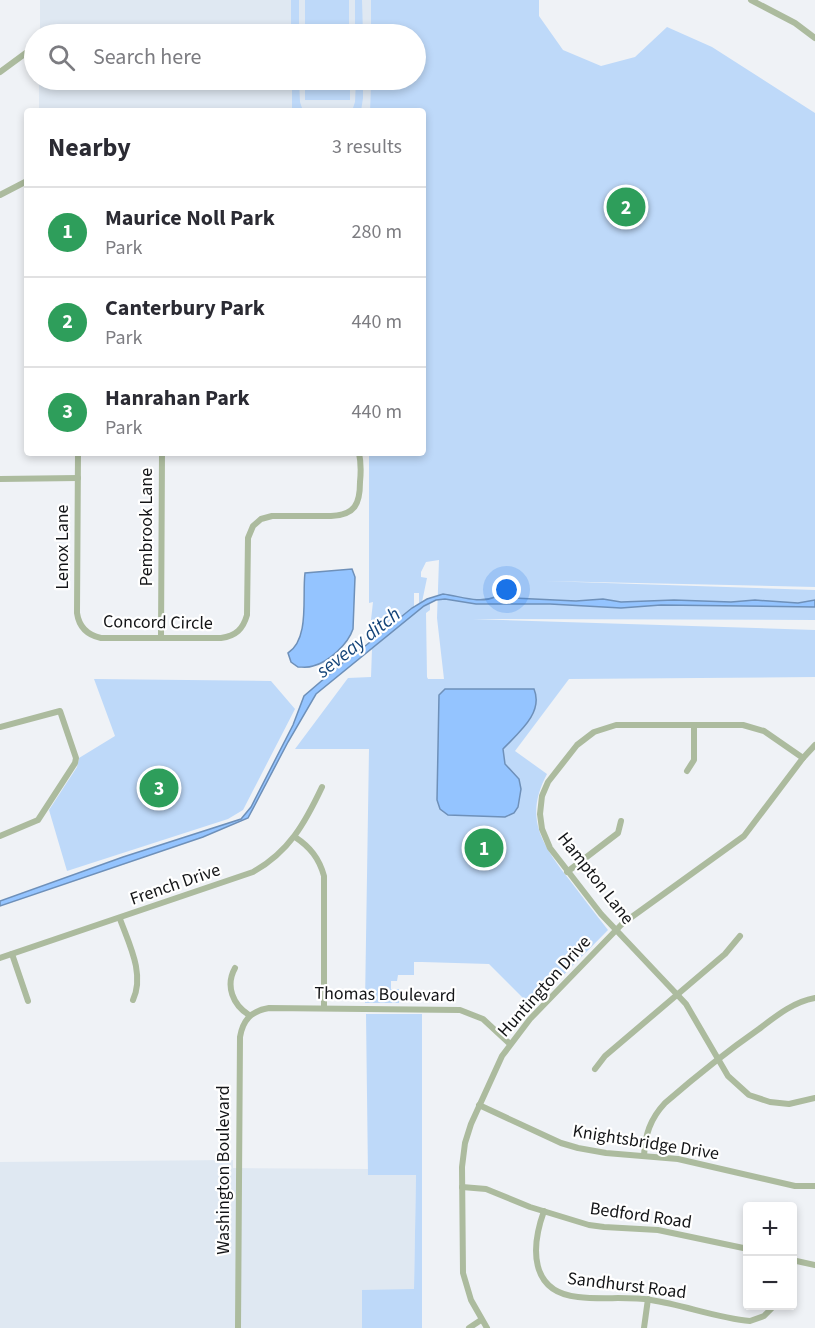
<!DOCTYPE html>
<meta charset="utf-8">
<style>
body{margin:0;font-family:"Source Sans 3",sans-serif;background:#f2f2f3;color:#2b2b33}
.controls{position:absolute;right:18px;bottom:18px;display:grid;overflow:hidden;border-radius:6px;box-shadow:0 3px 9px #0003}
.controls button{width:54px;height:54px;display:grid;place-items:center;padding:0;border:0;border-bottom:2px solid #e1e1e2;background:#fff;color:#2b2b33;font:30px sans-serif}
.you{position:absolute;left:507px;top:590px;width:21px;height:21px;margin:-15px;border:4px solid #fff;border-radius:50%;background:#1a73e8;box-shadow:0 0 0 9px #1a73e833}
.badge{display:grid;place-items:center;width:39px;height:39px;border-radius:50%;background:#2563eb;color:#fff;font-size:20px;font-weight:700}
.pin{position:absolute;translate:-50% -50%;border:3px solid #fff;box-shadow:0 2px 6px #0006}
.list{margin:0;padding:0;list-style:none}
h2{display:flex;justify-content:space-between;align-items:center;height:78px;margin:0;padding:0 24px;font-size:26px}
h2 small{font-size:20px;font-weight:400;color:#7c7c81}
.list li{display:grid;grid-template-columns:39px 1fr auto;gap:18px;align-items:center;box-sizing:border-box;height:90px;padding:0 24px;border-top:2px solid #e1e1e2}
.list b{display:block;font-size:22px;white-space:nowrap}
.list p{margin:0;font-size:20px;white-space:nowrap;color:#7c7c81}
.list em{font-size:20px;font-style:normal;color:#7c7c81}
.icon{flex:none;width:33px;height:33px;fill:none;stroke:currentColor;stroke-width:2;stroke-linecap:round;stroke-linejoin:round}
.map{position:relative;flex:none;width:815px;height:1328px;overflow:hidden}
.search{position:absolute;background:#fff;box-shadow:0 3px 9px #0003;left:24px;top:24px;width:402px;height:66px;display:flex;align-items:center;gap:15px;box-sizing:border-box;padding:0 21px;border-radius:33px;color:#7c7c81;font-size:22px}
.panel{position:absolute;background:#fff;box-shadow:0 3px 9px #0003;left:24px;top:108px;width:402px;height:348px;border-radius:6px}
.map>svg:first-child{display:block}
.built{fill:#dfe8f2}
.green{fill:#bed9f9}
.water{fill:#94c4ff;stroke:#6e90b9;stroke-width:1.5}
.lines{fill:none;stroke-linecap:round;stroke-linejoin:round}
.street{stroke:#acbb9e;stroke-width:6}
.labels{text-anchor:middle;stroke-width:4.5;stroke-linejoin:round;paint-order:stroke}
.street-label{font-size:18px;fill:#141517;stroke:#fff}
.water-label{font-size:20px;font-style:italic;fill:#154579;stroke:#fff}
</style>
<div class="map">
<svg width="815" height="1328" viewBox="0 0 815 1328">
<rect width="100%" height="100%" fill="#eff2f6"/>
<g class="built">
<rect x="40" y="0" width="331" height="34"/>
<path d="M39 80H371L370 111H39Z"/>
<path d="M233 1160V1168L368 1169V1175L416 1174 414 1290H363L362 1328H0V1162Z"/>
</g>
<g class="green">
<rect x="291" y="0" width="8" height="34"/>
<rect x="305" y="0" width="44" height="34"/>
<path d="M355 0H362L363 34H355Z"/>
<path d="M371 0H539V16L563 50 601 66 635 57 667 27 712 47 815 113V587L545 581 815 590V620L473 619 815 630V677L569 679 515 751 547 774C524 817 541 843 568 878 581 895 594 912 608 930L532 1007 489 964 422 962H414V975H398L397 981H391V989H399V1003H365L369 749H295L348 678 371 677 372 649 424 605 430 603V610L426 613 427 677 428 679H444L437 618 439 560 426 562 421 572V577L427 578 422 602 419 604V593H414V607L375 638 371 620 373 602 369 603V453H423V111H370L371 80H416V34H371Z"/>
<path d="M292 80H299L300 102 303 111H292Z"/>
<rect x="305" y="80" width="45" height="20"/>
<path d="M356 80H363V98L361 111H352L355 102Z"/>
<path d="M94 679 271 681 295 709 243 810 228 819 67 871 49 810 77 767 79 758 115 736Z"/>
<path d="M366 1014H422V1328H362V1290L414 1289 416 1175H368Z"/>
</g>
<g class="water">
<path d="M352 569 355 577 353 629C348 644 329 662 313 666 308 668 303 667 298 667L291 662 288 653C310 639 302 596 305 573Z"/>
<path d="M443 594C460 596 479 604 495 597L576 601 603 599 621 602 674 600 731 602 755 600 798 603 815 600V607L661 605 621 608 550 604H476L445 599 436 600 424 606 316 694 288 742 248 818 203 837 0 906V901L123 857 241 819 251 807 293 725 304 696 347 659 359 651 412 608 427 599Z"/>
<path d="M445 689H534C544 713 518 733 503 749L505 764 519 779 521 789 518 807 514 813 505 817 448 815 440 809 437 800 439 695Z"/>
</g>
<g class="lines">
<g class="street">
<path d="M751 0 795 23 815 38"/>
<path d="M0 72 34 47"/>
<path d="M0 195 27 181"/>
<path d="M78 453 77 613C79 627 87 635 101 638H221C236 636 243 629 247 615L248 538 253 526 261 519 272 516H331C355 515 360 504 360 482 361 472 361 462 359 453"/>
<path d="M0 479 78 478"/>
<path d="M161 637 162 453"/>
<path d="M0 727 60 711 76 758 75 763 38 820 0 836"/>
<path d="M803 758 764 731 743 725H616L594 732 577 745 548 782 542 796 540 814 542 829 550 848 601 914 686 1004 728 1076 749 1095 770 1102 789 1104 815 1098"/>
<path d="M687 771 694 760V725"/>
<path d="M295 837C310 847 319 858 324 876V1007"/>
<path d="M567 872 618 833 621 821"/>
<path d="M120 919C129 944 145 974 133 1000"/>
<path d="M12 954 28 1001"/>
<path d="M0 958 253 872C289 852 305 823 322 787"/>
<path d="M235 968C225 986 233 1005 249 1015"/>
<path d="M595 1069 605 1056 725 954 740 936"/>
<path d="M479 1105 561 1143 578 1148 606 1153 678 1159 795 1186H815"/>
<path d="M644 1156C645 1135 650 1119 665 1103 695 1077 726 1052 759 1029 776 1016 793 1002 815 998"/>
<path d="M462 1187 486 1189 530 1207 589 1225 604 1227 658 1230 748 1249"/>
<path d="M544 1211C531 1247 529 1292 578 1297 602 1300 627 1296 651 1300 684 1305 717 1318 750 1321L764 1316 774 1306"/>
<path d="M792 1260 815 1265"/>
<path d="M238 1328 240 1037C243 1020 251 1011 269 1008L460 1010 483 1019 510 1044"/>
<path d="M469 1328 481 1320"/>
<path d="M487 1328 471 1300 463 1273 462 1167 465 1143 471 1124 502 1056 530 1019 622 924 744 836 803 758 815 745"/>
<path d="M644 1328 648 1299"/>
</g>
</g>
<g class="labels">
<g class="street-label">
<text transform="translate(146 527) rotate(-90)" y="6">Pembrook Lane</text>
<text transform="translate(62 547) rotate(-90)" y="6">Lenox Lane</text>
<text transform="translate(158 622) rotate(1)" y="6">Concord Circle</text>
<text transform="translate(596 878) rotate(52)" y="6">Hampton Lane</text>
<text transform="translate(175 884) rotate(-19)" y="6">French Drive</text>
<text transform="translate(544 986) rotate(-48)" y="6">Huntington Drive</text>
<text transform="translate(385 994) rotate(1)" y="6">Thomas Boulevard</text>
<text transform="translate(646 1142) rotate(9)" y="6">Knightsbridge Drive</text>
<text transform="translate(223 1170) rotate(-90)" y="6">Washington Boulevard</text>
<text transform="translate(641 1215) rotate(8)" y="6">Bedford Road</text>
<text transform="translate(627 1285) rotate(7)" y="6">Sandhurst Road</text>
</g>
<g class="water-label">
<text transform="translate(358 642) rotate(-38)" y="7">seveay ditch</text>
</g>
</g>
</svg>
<div class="controls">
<button>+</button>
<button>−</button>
</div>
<div class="you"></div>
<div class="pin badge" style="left:484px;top:848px;background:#2e9e5b">1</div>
<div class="pin badge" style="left:626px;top:207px;background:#2e9e5b">2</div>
<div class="pin badge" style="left:159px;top:788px;background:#2e9e5b">3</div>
<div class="search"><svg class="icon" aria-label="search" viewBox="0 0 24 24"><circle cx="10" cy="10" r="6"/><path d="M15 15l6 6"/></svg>Search here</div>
<section class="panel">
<h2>Nearby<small>3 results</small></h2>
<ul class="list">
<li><span class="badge" style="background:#2e9e5b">1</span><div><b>Maurice Noll Park</b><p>Park</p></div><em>280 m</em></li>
<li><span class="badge" style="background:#2e9e5b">2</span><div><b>Canterbury Park</b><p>Park</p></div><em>440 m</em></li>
<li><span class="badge" style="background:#2e9e5b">3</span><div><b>Hanrahan Park</b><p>Park</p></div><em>440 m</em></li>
</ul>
</section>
</div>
